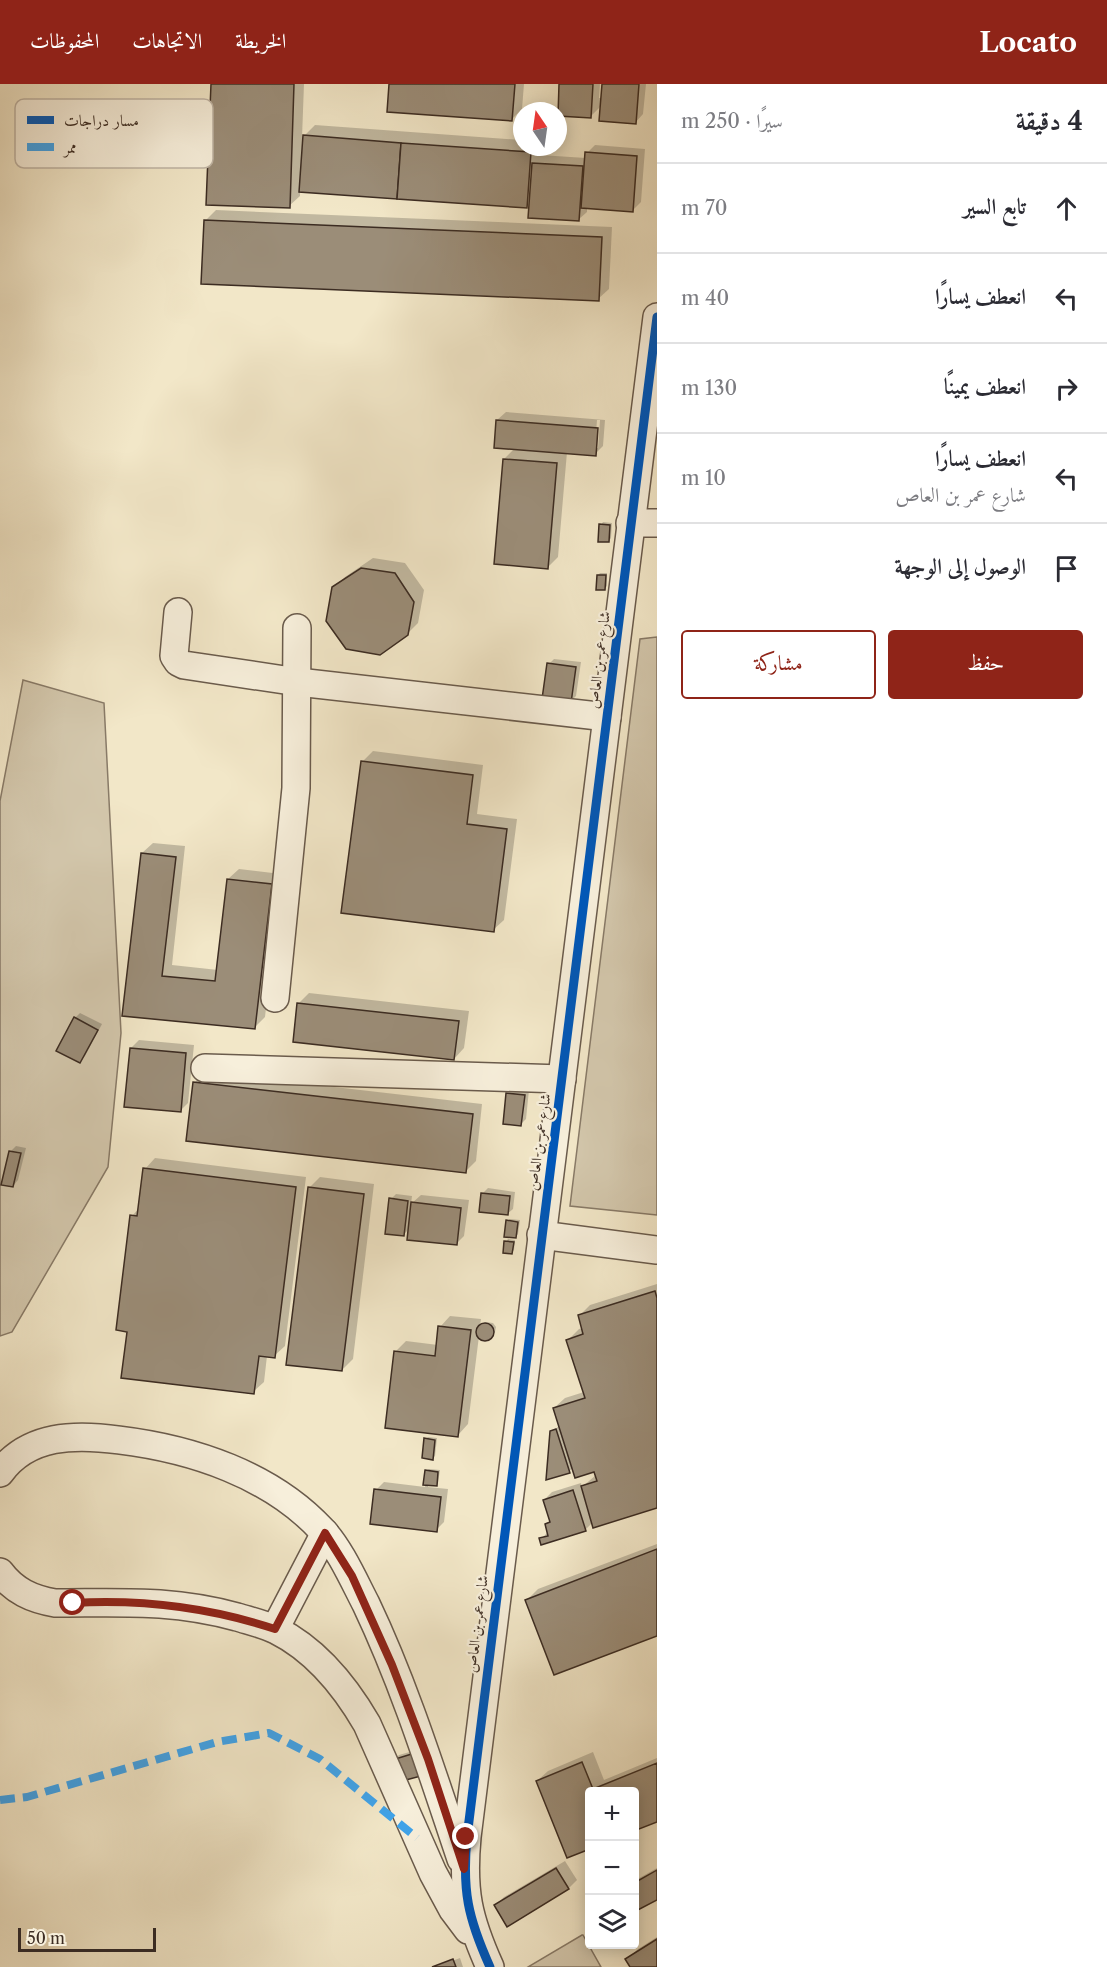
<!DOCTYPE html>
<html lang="ar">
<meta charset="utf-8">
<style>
body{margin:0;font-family:"Libre Caslon Text",Amiri,serif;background:#f2f2f3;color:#2b2b33;direction:rtl}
.controls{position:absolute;right:18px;bottom:18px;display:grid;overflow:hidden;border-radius:6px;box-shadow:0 3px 15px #0003}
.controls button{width:54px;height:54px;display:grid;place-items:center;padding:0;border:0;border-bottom:2px solid #e1e1e2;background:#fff;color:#2b2b33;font:30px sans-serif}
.compass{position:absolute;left:513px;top:18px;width:54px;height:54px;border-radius:50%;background:#fff;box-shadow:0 3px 15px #0003;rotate:347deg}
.scale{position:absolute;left:18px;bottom:15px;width:138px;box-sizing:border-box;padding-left:6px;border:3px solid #3c2c22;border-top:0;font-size:16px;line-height:21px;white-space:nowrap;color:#3c2c22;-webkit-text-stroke:4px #f7efdb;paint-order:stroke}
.stop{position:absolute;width:18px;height:18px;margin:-14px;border:4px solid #8f2418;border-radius:50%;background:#fff}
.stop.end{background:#8f2418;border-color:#fff;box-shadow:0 2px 6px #0008}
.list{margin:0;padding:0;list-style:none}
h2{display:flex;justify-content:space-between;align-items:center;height:78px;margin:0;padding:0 24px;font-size:26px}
h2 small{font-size:20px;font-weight:400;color:#7c7c81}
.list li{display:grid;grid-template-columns:39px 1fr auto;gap:18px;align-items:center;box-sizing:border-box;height:90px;padding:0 24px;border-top:2px solid #e1e1e2}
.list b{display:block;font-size:22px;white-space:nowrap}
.list p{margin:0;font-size:20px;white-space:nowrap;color:#7c7c81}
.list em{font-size:20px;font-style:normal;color:#7c7c81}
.actions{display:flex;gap:12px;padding:18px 24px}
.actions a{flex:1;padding:14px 0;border:2px solid #8f2418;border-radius:6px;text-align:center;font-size:21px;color:#8f2418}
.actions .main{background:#8f2418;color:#fff}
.icon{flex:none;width:33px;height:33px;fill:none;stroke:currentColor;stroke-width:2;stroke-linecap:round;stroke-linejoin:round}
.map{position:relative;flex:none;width:657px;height:1883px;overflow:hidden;direction:ltr}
header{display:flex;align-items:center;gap:36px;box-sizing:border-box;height:84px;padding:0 30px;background:#8f2418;color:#fff}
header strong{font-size:28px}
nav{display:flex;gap:33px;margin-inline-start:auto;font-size:21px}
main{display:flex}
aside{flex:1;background:#fff}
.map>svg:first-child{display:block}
.green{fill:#d3c7ac;stroke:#887a67;stroke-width:1.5}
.shadow{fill:#0003;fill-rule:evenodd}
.building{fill:#9b8d78;stroke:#3c2c22;stroke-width:1.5}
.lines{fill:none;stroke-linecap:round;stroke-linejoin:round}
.minor-casing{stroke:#6a5b4c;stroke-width:30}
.minor{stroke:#f7efdb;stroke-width:27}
.quiet{stroke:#3fa3ea;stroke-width:8;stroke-dasharray:15 8;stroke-linecap:butt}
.cycleway-casing{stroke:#f7efdb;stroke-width:13}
.cycleway{stroke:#0057b8;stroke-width:9}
.route{stroke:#8f2418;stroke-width:8}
.labels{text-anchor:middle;stroke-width:4.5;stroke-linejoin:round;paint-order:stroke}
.street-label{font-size:15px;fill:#3c2c22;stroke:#f7efdb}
.key{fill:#f7efdb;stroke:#bfb4a4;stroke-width:1.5}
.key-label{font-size:16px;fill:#3c2c22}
</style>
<header>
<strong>Locato</strong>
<nav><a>الخريطة</a><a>الاتجاهات</a><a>المحفوظات</a></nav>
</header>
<main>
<aside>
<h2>4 دقيقة<small>سيرًا · 250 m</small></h2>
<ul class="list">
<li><svg class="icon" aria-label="ahead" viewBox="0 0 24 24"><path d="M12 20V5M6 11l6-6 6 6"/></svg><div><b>تابع السير</b></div><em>70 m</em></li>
<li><svg class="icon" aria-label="left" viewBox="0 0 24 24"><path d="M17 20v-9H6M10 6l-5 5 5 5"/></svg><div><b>انعطف يسارًا</b></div><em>40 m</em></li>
<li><svg class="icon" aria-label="right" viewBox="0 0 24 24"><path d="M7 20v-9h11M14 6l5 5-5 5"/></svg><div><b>انعطف يمينًا</b></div><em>130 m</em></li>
<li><svg class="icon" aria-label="left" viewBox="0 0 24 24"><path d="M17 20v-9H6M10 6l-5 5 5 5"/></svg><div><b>انعطف يسارًا</b><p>شارع عمر بن العاص</p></div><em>10 m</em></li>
<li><svg class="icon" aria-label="arrive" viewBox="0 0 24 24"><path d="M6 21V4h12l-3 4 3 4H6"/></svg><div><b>الوصول إلى الوجهة</b></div></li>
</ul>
<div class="actions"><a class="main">حفظ</a><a>مشاركة</a></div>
</aside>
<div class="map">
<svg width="657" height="1883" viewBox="0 0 657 1883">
<rect width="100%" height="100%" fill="#f2e7c8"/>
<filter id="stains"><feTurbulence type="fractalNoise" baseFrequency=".00333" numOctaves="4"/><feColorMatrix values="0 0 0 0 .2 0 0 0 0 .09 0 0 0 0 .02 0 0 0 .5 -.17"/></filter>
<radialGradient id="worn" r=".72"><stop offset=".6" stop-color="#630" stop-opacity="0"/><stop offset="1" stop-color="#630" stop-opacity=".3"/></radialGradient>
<g class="green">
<path d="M657 553V1131L570 1122 640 555Z"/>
<path d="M23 596 104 619 121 949 108 1083 12 1248 0 1252V717Z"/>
<path d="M583 1851 601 1883H528L582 1851Z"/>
</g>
<g class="shadow">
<path d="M212 0H304L302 54 315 41 522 56V63H541L540 71 586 74 587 69 595 61 645 65 641 118 633 126 587 123V128L578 136 531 119 527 123 300 106V112L289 122Z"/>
<path d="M390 0H524L522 25 511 36Z"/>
<path d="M561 0H600L599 14H602L603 0H646L643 30 635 39 602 21 591 32Z"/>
<path d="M216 126 612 143 609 205 598 215 206 136Z"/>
<path d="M506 328 605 336 603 362 595 370 567 368 558 473 548 483 504 375 515 364 497 336ZM597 336H600L598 364H595Z"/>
<path d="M603 438 612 439 611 454 609 457 601 441Z"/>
<path d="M373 474 405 479 424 506 418 539 407 550 334 504 345 493Z"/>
<path d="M600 489H607V502L604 505 598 491Z"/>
<path d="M554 575 581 578 576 612 571 617 549 580Z"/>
<path d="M373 667 483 681 477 730 517 735 504 836 493 846 362 678Z"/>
<path d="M153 759 185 762 172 881 218 886 228 795 239 785 281 790 265 933 254 944 124 931 142 769Z"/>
<path d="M309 909 469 927 464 964 454 975 299 919Z"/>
<path d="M80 929 102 940 85 972 80 977 75 934Z"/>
<path d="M139 956 194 961 188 1019 180 1027 131 964Z"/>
<path d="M205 988 482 1020 476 1077 465 1088 194 999Z"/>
<path d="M513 1004 529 1006 526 1035 520 1041 508 1009Z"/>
<path d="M16 1062 26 1064 18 1096 13 1102 11 1067Z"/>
<path d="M155 1074 306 1093 285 1262 274 1272H267L264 1298 253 1308 128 1247 132 1132 140 1123 145 1085Z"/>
<path d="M320 1093 374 1100 353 1275 342 1286 309 1104Z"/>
<path d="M488 1104 515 1108 513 1125 507 1130 483 1109Z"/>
<path d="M396 1110 412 1112 411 1120 421 1111 469 1116 464 1152 456 1160 410 1144 403 1151 391 1115Z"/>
<path d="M510 1135 520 1136 518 1150 516 1153 508 1137Z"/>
<path d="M508 1155 515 1156 514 1166 512 1168 506 1158Z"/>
<path d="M657 1200V1422L593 1438 585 1446 541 1455 549 1447 546 1440 551 1436 544 1416 552 1408 581 1399 582 1403 596 1391 595 1386 573 1384 569 1387 552 1348 560 1341 554 1324 565 1314 584 1308 568 1256 579 1245 583 1244 579 1232 590 1221Z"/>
<path d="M450 1232 481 1235 480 1242 486 1238 493 1239 496 1243 495 1248 489 1254 481 1255 479 1252 468 1340 458 1351 395 1268 406 1257 438 1261 440 1243Z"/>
<path d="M428 1353 437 1354 435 1372 433 1374 426 1355Z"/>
<path d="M429 1385 440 1386 438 1399 436 1401 428 1400V1403L448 1405 444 1438 436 1446 376 1406 384 1398 425 1403 426 1387Z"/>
<path d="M657 1460V1550L527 1516 538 1505Z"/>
<path d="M420 1665 400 1697 394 1676 399 1671Z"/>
<path d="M593 1668 604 1696 657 1674V1736L634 1708H590L537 1697 548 1687Z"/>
<path d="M565 1777 577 1796 569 1804 508 1840 496 1821 504 1813Z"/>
<path d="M657 1784V1814L634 1827V1797Z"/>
<path d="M657 1853V1883H632L627 1875 638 1865Z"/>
<path d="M460 1874 463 1883H436Z"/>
</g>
<g class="building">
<path d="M211 0H294L290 124 206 121Z"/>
<path d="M389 0H515L512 37 387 28Z"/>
<path d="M559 0H593L591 34 558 32Z"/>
<path d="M602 0H639L636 40 599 37Z"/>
<path d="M303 51 401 59 397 115 299 108Z"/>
<path d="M401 59 531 68 527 124 397 115Z"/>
<path d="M585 68 637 72 633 128 581 124Z"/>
<path d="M532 79 583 82 579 137 528 134Z"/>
<path d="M204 136 602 153 599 217 201 200Z"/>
<path d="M496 336 598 344 596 372 494 364Z"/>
<path d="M503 375 557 379 548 485 494 480Z"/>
<path d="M599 440 610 441 609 458H598Z"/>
<path d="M361 484 395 489 414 518 408 551 380 571 346 565 326 537 332 503Z"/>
<path d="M597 491H606L605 506H596Z"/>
<path d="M547 579 576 583 571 619 542 615Z"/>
<path d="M361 677 473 691 467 740 507 745 494 848 341 829Z"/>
<path d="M141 769 176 773 162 892 215 897 227 795 272 800 255 945 122 932Z"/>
<path d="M297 919 459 937 454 976 293 958Z"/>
<path d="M74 933 98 946 80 979 56 967Z"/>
<path d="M130 964 186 969 181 1028 124 1023Z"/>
<path d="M193 998 473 1030 466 1089 186 1057Z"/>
<path d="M506 1009 525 1011 521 1042 503 1040Z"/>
<path d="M9 1067 21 1069 13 1103 1 1101Z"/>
<path d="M143 1084 296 1103 275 1274 259 1272 254 1310 121 1294 127 1248 116 1246 130 1131 137 1132Z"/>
<path d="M308 1103 364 1110 342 1287 286 1281Z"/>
<path d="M481 1109 510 1112 508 1131 479 1128Z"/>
<path d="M389 1114 408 1117 404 1152 385 1150Z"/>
<path d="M411 1118 461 1124 457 1161 407 1156Z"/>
<path d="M506 1136 518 1138 516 1154 504 1153Z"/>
<path d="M504 1157 514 1158 512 1170 503 1169Z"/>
<path d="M655 1207 657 1214V1424L593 1444 581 1402 597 1397 594 1388 575 1394 553 1324 585 1314 566 1256 583 1250 578 1231Z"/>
<circle cx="485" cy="1248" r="9"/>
<path d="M438 1242 471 1246 458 1353 385 1344 394 1267 435 1272Z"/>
<path d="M556 1345 570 1389 546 1396 550 1347Z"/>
<path d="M424 1354 435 1356 433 1376 422 1374Z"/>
<path d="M425 1386 438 1388 437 1402 423 1401Z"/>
<path d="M374 1405 441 1413 437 1448 370 1440Z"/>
<path d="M573 1406 586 1447 541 1461 539 1454 548 1452 545 1440 550 1438 543 1416Z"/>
<path d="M657 1465V1552L554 1591 525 1516Z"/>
<path d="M415 1669 421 1692 398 1698 392 1676Z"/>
<path d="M582 1678 593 1705 657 1679V1738L634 1747V1708H590V1765L567 1774 536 1697Z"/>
<path d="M556 1784 569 1805 507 1843 494 1821Z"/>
<path d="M657 1786V1816L634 1828V1799Z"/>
<path d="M657 1855V1883H630L625 1875Z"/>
<path d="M453 1875 456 1883H432Z"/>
</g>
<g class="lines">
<defs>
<g id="minor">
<path d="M630 439H657"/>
<path d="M178 528 174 572 178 578 184 581 298 598 607 633"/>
<path d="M275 914 296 704 297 544"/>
<path d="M205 984 562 995"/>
<path d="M541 1151 657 1166"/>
<path d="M0 1389C28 1350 76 1350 119 1356 193 1365 271 1391 322 1446 340 1465 354 1497 366 1520 405 1602 432 1689 461 1775"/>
<path d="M0 1488C14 1507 32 1515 55 1519 120 1519 172 1515 237 1533 250 1537 264 1540 276 1546 316 1566 345 1602 367 1640L433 1789 453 1826 468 1846"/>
<path d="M275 1545 325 1449"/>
<path d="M490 1883C468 1834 462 1807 467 1753L657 233"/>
</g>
</defs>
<use href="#minor" class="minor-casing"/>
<use href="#minor" class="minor"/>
<path class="quiet" d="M0 1716 27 1713 217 1658 269 1649 320 1675 417 1754"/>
<defs>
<path id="cycleway" d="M490 1883C468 1834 462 1807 467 1753L657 233"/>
</defs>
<use href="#cycleway" class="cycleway-casing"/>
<use href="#cycleway" class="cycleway"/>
</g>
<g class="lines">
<path class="route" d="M73 1519C143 1515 208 1523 275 1545L325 1449 352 1492 392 1581 428 1675 464 1785 466 1753"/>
</g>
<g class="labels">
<g class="street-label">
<text transform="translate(599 576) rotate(-83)" y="5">شارع عمر بن العاص</text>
<text transform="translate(539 1058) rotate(-82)" y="5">شارع عمر بن العاص</text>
<text transform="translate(477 1540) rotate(-83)" y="5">شارع عمر بن العاص</text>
</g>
</g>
<rect x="15" y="15" width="198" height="69" rx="9" class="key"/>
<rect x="27" y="32" width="27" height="8" fill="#0057b8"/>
<rect x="27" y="59" width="27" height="8" fill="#3fa3ea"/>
<g class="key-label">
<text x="64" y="42">مسار دراجات</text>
<text x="64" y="69">ممر</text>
</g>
<rect width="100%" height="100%" filter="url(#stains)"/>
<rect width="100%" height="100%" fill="url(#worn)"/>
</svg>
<div class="controls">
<button>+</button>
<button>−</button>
<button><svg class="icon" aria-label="layers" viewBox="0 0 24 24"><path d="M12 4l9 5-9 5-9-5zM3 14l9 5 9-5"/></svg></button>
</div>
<svg class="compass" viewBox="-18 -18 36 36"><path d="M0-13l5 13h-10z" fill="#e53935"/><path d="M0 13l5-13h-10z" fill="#7c7c81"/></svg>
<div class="scale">50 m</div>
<div class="stop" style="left:73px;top:1519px"></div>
<div class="stop end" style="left:466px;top:1753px"></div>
</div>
</main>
